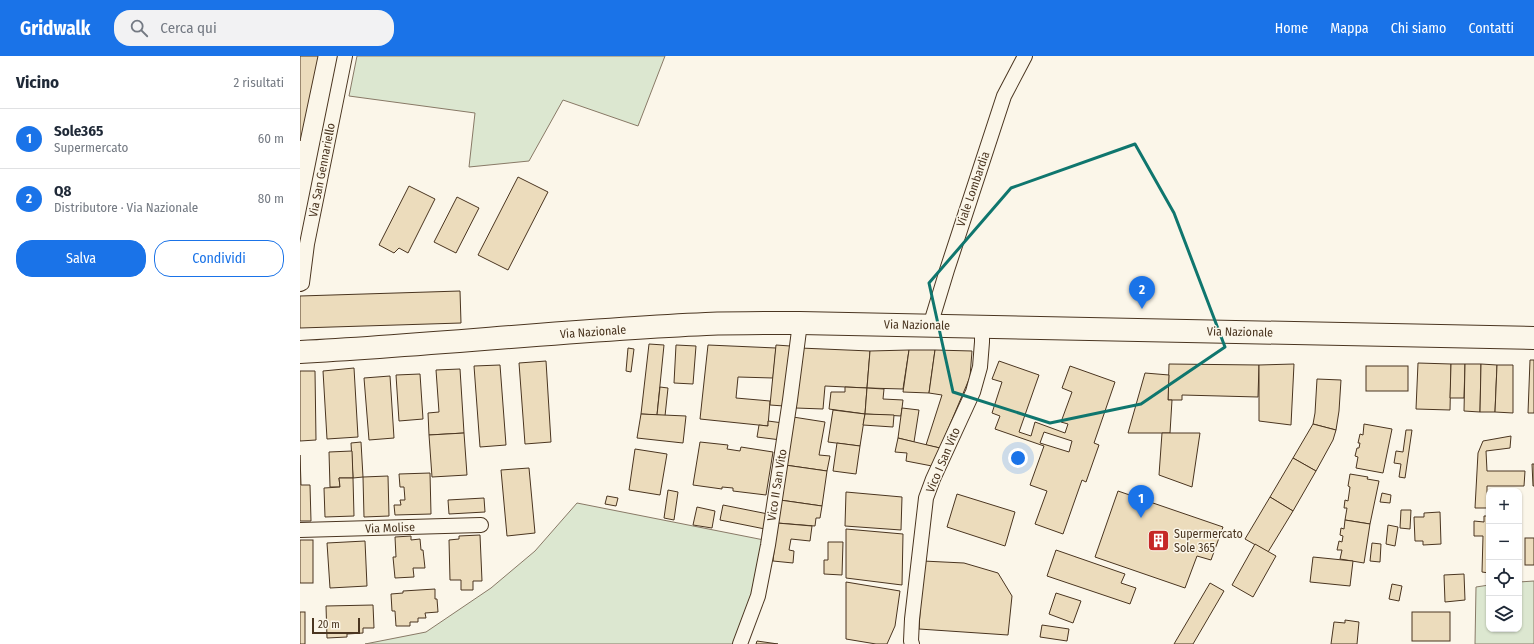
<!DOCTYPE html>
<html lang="it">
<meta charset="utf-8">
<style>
body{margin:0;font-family:"Fira Sans Condensed",sans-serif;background:#f2f2f3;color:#1f2937}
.controls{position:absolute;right:12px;bottom:12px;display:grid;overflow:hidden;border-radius:8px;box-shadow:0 1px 3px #0004}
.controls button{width:36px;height:36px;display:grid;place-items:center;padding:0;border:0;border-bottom:1px solid #e0e1e3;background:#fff;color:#1f2937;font:20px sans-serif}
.scale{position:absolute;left:12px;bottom:10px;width:48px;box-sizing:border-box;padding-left:4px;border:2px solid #4a3520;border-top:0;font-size:11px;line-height:14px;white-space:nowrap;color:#4a3520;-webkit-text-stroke:3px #fbf6e9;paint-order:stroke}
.you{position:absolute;left:718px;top:402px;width:14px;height:14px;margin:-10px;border:3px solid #fff;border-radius:50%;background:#1a73e8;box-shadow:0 0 0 6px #1a73e833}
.badge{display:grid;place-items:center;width:26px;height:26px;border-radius:50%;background:#1a73e8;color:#fff;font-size:13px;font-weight:700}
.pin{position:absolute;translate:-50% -33px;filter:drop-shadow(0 1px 2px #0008)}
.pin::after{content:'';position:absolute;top:21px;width:14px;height:12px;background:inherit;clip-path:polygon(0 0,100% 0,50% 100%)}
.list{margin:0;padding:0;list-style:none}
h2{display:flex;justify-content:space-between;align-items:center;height:52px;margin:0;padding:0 16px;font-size:17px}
h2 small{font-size:13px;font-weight:400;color:#747a83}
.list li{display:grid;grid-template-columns:26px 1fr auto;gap:12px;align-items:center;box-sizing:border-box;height:60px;padding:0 16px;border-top:1px solid #e0e1e3}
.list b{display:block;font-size:15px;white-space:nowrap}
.list p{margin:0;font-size:13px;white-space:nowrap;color:#747a83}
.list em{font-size:13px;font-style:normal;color:#747a83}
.actions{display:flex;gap:8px;padding:12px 16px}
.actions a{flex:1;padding:9px 0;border:1px solid #1a73e8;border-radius:16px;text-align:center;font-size:14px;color:#1a73e8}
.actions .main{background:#1a73e8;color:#fff}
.icon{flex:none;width:22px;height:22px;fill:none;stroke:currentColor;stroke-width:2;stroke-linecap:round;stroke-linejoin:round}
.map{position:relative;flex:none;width:1234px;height:588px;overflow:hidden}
header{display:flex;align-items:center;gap:24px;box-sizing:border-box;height:56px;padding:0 20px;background:#1a73e8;color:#fff}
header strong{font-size:19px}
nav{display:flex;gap:22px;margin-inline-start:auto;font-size:14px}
.search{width:280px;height:36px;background:#f2f2f3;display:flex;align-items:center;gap:10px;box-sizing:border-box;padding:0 14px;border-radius:16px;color:#747a83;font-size:15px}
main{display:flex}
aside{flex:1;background:#fff}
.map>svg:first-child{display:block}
.green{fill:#dce7d0;stroke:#887966}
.building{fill:#ecdcbc;stroke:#4a3520;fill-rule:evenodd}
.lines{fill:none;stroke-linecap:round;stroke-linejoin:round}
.street-casing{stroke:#4a3520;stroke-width:16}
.primary-casing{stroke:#4a3520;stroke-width:24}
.street{stroke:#fbf6e9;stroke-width:14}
.primary{stroke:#fbf6e9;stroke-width:22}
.marked{fill:none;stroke:#0f766e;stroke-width:3;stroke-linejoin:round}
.labels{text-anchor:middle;stroke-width:3;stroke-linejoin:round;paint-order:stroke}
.street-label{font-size:12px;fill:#4a3520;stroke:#fbf6e9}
.poi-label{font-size:12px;fill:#4a3520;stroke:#fbf6e9;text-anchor:start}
</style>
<header>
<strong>Gridwalk</strong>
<div class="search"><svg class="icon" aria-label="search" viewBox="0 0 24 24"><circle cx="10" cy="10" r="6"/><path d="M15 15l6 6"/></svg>Cerca qui</div>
<nav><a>Home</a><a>Mappa</a><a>Chi siamo</a><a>Contatti</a></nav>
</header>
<main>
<aside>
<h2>Vicino<small>2 risultati</small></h2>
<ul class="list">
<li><span class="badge">1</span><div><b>Sole365</b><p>Supermercato</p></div><em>60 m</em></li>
<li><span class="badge">2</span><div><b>Q8</b><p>Distributore · Via Nazionale</p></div><em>80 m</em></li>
</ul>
<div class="actions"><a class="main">Salva</a><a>Condividi</a></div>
</aside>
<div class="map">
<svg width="1234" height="588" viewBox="0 0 1234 588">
<rect width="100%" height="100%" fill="#fbf6e9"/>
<g class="green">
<path d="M57 0H365L338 70 263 44 229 105 169 111 175 57 49 40Z"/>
<path d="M277 447 464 484 453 540 433 588H65L126 576 191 532 235 495Z"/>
<path d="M1234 525V588H1175L1176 531 1189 529V573H1219V526Z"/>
</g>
<g class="building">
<path d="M0 0H18L0 85Z"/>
<path d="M218 121 248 136 208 214 178 199Z"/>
<path d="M109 130 135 143 108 197 99 192 94 197 79 189Z"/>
<path d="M157 141 179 152 156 197 134 186Z"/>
<path d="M160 235 161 267 0 272V240Z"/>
<path d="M349 288 364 289 357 359 341 358Z"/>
<path d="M376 289 396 290 393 328 374 327Z"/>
<path d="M408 289 476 292 473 322 438 321 436 342 470 345 468 370 400 363Z"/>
<path d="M476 289 490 290 484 350 470 349Z"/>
<path d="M328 292 334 293 331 316 326 315Z"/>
<path d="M500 292 570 295 567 332 525 330 523 353 496 352Z"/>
<path d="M609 294 603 333 567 332 570 295Z"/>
<path d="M609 294H635L629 337 603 336Z"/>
<path d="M635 294 672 295 670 321 640 392 626 389 642 339 629 337Z"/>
<path d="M1230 304H1234V357H1228Z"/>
<path d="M246 305 251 386 225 388 219 307Z"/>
<path d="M699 305 739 319 719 376 731 380 735 366 765 377 768 368 761 366 772 336 762 332 770 310 815 326 794 387 799 389 786 426 782 424 763 478 735 468 747 435 730 429 744 390 695 373 700 360 692 357 702 326 692 323ZM744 376 772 385 769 396 740 387Z"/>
<path d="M1118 307 1151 308 1150 354 1116 353Z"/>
<path d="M869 308 959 309 958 341 882 339V344H868Z"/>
<path d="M994 308 991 369 959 365V309Z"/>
<path d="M1151 308H1165L1164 342H1150Z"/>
<path d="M1165 308H1181L1180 356 1164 355Z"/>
<path d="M1181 308 1197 309 1195 356H1180Z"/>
<path d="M200 309 206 389 180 391 174 310Z"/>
<path d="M1197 309H1213V357L1195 356Z"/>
<rect x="1066" y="310" width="42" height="25"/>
<path d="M54 312 58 381 27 383 23 315Z"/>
<path d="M160 313 164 377 129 379 128 357 139 356 136 314Z"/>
<path d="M0 315H15L16 384 0 385Z"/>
<path d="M845 317 869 319 868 344H872L870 377H828Z"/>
<path d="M120 318 123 363 99 365 96 319Z"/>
<path d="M90 320 94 382 69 384 64 322Z"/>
<path d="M1017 323 1041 324 1039 355 1036 374 1013 368 1015 357Z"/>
<path d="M360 331 368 332 365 360 357 359Z"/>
<path d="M545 331 567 332 565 358 529 353 531 336H545Z"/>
<path d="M567 332 584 333 583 343 603 344 601 360 565 358Z"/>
<path d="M602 352 619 354 614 386 598 382Z"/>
<path d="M533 354 565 358 560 390 528 386Z"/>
<path d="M341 358 386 360 383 387 337 382Z"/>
<path d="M565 358 594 359 593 371 563 369Z"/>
<path d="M493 361 525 366 519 399 530 400 527 415 485 409Z"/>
<path d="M468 365 483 367 481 384 457 381 459 369 468 370Z"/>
<path d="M1013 368 1036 374 1033 384 1016 415 993 402Z"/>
<path d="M1064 368 1092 373 1083 417 1056 412 1058 401 1055 400 1057 392H1059L1060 387H1058L1060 378 1063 379Z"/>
<path d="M1106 374H1112L1105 422 1099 421 1101 408 1094 407 1096 395 1103 396Z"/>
<path d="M164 377 167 419 132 421 129 379Z"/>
<path d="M862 377H900L892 431 859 419Z"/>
<path d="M1211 380 1210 392 1186 395 1187 415H1225L1224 430H1187V452H1175L1178 397 1183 385Z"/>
<path d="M598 382 640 392 632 410 606 405 607 397 595 396Z"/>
<path d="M61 386 63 421 53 422 51 387Z"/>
<path d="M400 386 428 389 427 393 440 395 441 391 473 396 466 439 433 435V432L422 431V433L393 429Z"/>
<path d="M537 387 560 390 556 418 533 415Z"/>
<path d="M335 393 367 398 360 439 329 434Z"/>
<path d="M52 395 53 422H39L40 431H30L29 396Z"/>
<path d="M0 399 1 429H10L11 465H0Z"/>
<path d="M993 402 1016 415 993 455 970 441Z"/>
<path d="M1232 408H1234V430H1233Z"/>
<path d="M485 409 527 415 522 450 480 444Z"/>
<path d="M229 412 235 477 207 480 201 414Z"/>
<path d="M130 417 131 458 95 459 94 449H101L100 444H105L104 431H100L99 418Z"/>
<path d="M1050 418 1068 421 1067 423 1079 425 1070 468 1045 464 1047 452H1044L1045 444 1048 445 1050 431 1048 430Z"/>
<path d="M88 420 89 460 64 461 63 421Z"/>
<path d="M39 422H53L54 460 25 461 24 432 40 431Z"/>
<path d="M368 434 378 436 374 464 364 462Z"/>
<path d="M818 435 923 471 911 504 897 500 885 532 795 501Z"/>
<path d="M546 436 602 441 601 474 545 470Z"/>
<path d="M1082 437 1091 439 1090 447 1080 446Z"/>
<path d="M657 438 715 456 705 490 647 471Z"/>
<path d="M307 440 318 442 316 450 305 448Z"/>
<path d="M970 441 993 455 968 496 945 483Z"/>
<path d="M184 442 185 456 149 458 148 444Z"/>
<path d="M480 444 522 450 520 462H516L515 470 477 467Z"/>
<path d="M423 449 468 458 465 473 420 464Z"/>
<path d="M397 451 415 455 412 472 393 469Z"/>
<path d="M1101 454H1111L1110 473 1100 472Z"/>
<path d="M1140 456 1141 488 1123 489V485H1115L1114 461H1124V457Z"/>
<path d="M1184 460H1189V517L1182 516 1183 480H1174V465L1184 466Z"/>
<path d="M1219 461H1221L1220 517H1219Z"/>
<path d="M1045 464 1070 468 1064 507 1040 503 1042 494H1037L1039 485 1042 486 1043 480 1040 479 1041 472 1044 473Z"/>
<path d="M477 467 512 470 510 485 491 483 489 494 494 495 493 507 473 505Z"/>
<path d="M1088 469 1098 471 1095 490 1086 488Z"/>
<path d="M546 473 603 478 602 529 546 522Z"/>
<path d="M180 479 182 525H173V534H161V524H150L149 484 159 483V480Z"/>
<path d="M111 480V484L120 483 121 494H123L125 512H113L114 521 95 522 93 501H96L95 481Z"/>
<rect x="1225" y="482" width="9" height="27"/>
<rect x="0" y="484" width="13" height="43"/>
<path d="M65 485 67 530 30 532 27 487Z"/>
<path d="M528 486H543L542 519 524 518V504H528Z"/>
<path d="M1072 487 1081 488 1080 506 1070 505Z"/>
<path d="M955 488 976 500 953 541 932 529Z"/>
<path d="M756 494 825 518 821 527 836 532 830 548 747 520Z"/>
<path d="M1013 501 1053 505 1050 530 1010 526Z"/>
<path d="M623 505 664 507 698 517 712 540 708 579 619 573Z"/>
<path d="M1164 518 1165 544 1145 546 1144 519Z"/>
<path d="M546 526 600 535 595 570 587 588H576L546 583Z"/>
<path d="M910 527 924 535 893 588H874Z"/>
<path d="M1092 528 1102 530 1099 545 1089 543Z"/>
<path d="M135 533V543H137L138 556 125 557 126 562H118V566H110V570H96L95 555H92L91 538 103 537V535Z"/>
<path d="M756 537 781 545 773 567 749 558Z"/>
<path d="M73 549 74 572H63V577L47 578V581L27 582 26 550Z"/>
<rect x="0" y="556" width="5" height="32"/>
<rect x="1112" y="556" width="38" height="29"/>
<path d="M1045 564 1059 566 1057 588H1031L1034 566 1045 567Z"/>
<path d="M742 569 769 573 767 585 740 581Z"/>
<path d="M457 585 478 588H456Z"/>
</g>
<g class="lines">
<defs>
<g id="street">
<path d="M0 228 2 227 7 188 45 0"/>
<path d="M630 270 647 214 704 40 725 0"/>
<path d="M0 474 181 469"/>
<path d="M440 588 458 540 468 489 490 344 500 267"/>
<path d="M612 588 611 585 612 563 626 442 633 423 673 336 680 311 682 286V270"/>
</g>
<path id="primary" d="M0 296C135 289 270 274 406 268 437 267 468 267 500 267L1234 282"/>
</defs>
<use href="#street" class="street-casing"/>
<use href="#primary" class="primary-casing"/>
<use href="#street" class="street"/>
<use href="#primary" class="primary"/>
</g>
<path class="marked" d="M835 88 874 157 925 291 841 348 750 367 653 336 629 227 711 132Z"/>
<defs>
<symbol id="building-square" viewBox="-11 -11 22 22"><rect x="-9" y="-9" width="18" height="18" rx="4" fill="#c62828" stroke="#fbf6e9"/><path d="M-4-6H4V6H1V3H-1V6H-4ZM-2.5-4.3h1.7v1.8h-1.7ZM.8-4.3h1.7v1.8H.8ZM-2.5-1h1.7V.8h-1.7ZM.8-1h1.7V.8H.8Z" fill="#fff"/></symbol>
</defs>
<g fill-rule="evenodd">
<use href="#building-square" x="846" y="472" width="25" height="25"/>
</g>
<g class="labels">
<g class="street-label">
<text transform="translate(22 114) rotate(-79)" y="4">Via San Gennariello</text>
<text transform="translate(673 133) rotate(-71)" y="4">Viale Lombardia</text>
<text transform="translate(617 269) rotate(1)" y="4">Via Nazionale</text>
<text transform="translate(293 276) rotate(-4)" y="4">Via Nazionale</text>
<text transform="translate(940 276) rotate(1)" y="4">Via Nazionale</text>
<text transform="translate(643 404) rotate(-67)" y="4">Vico I San Vito</text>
<text transform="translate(477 429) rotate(-81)" y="4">Vico II San Vito</text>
<text transform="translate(90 472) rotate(-2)" y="4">Via Molise</text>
</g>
<g class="poi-label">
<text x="874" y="482">Supermercato<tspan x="874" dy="14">Sole 365</tspan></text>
</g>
</g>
</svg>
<div class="controls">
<button>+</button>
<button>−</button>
<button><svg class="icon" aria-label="locate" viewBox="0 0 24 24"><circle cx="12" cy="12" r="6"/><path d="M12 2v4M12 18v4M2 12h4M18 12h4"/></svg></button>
<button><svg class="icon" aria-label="layers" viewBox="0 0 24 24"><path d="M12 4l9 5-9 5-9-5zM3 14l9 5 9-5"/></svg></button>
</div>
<div class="scale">20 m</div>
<div class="you"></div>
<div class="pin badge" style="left:841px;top:462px">1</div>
<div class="pin badge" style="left:842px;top:253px">2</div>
</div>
</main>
